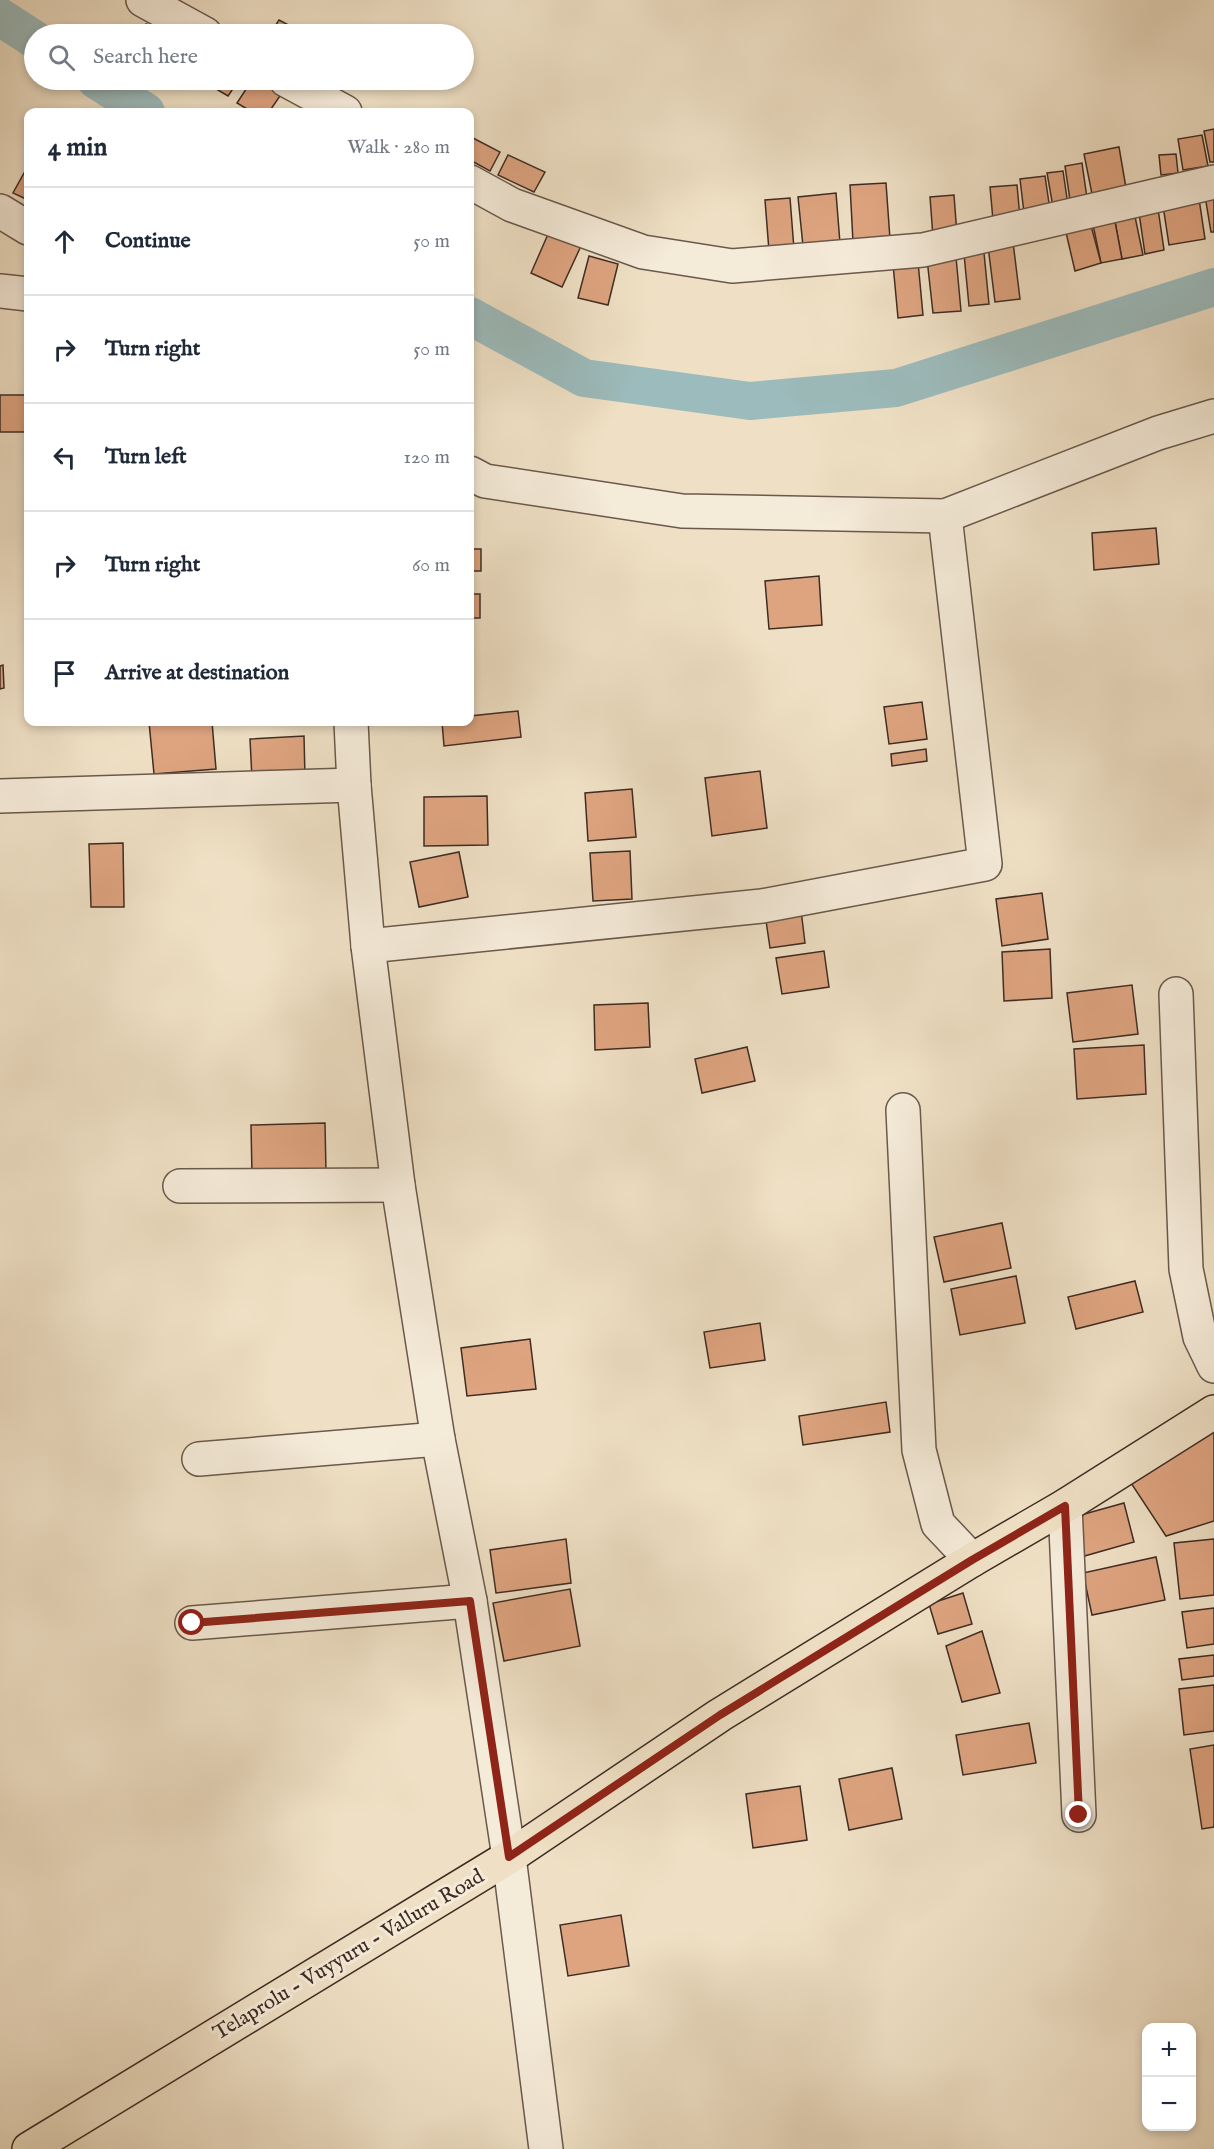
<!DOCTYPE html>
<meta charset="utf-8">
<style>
body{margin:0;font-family:"IM FELL English",serif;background:#f2f2f3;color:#1f2937}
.controls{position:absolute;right:18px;bottom:18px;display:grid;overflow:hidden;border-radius:12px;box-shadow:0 3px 9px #0003}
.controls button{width:54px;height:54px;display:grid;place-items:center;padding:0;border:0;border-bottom:2px solid #e0e1e3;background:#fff;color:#1f2937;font:30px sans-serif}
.stop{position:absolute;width:18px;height:18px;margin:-14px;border:4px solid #8f2418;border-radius:50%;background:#fff}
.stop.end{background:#8f2418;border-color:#fff;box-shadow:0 2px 6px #0008}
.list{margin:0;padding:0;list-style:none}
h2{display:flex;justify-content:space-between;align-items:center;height:78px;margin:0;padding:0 24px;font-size:26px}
h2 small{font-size:20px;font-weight:400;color:#747a83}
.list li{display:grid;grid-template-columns:39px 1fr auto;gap:18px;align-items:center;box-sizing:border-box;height:108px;padding:0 24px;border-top:2px solid #e0e1e3}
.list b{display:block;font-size:22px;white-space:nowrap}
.list em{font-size:20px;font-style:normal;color:#747a83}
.icon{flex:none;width:33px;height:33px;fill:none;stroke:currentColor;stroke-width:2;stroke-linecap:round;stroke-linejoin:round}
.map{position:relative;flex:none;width:1214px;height:2149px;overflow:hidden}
.search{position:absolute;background:#fff;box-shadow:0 3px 9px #0003;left:24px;top:24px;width:450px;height:66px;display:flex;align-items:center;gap:15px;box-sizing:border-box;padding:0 21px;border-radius:33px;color:#747a83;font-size:22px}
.panel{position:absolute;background:#fff;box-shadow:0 3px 9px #0003;left:24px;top:108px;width:450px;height:618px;border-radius:12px}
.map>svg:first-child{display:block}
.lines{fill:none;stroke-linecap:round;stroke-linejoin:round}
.canal{stroke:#9cbbbc;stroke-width:38}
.building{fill:#dea480;stroke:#3e2c24;stroke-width:1.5}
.minor-casing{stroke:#6a594c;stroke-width:36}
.primary-casing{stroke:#3e2c24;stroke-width:36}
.minor{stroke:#f5ebd9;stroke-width:33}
.primary{stroke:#efe0c5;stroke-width:33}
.route{stroke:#8f2418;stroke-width:8}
.labels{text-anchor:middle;stroke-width:6;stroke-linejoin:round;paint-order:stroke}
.street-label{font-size:21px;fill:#3e2c24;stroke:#f5ebd9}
</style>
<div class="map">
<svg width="1214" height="2149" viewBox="0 0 1214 2149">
<rect width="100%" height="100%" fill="#efe0c5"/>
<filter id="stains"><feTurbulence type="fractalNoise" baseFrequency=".00333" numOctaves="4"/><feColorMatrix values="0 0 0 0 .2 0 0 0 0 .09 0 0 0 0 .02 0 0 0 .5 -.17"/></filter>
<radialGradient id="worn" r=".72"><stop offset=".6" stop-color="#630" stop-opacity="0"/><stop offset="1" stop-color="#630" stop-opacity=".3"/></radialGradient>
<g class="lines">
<g class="canal">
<path d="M0 17 34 39"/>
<path d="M96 80 146 112"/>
<path d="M470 316 584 378 750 401 896 388 1214 287"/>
</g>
</g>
<g class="building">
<path d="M279 20 305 34H270Z"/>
<path d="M146 24 175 34H141Z"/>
<path d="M178 80H197L193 87Z"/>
<path d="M201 80H239L228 96Z"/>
<path d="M252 80H267L284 90 269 112H252L237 103Z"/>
<path d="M310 80H337L329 91Z"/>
<path d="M1214 129V162H1210L1204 131Z"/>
<path d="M1202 135 1208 166 1183 170 1178 139Z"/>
<path d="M473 138 500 152 490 171 470 160V146Z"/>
<path d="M1119 147 1126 188 1092 194 1084 154Z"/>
<path d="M1176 154 1178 173 1161 175 1159 155Z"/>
<path d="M508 155 545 172 534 192 498 175Z"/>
<path d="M1082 163 1087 198 1070 200 1065 166Z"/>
<path d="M28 166V200L13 193Z"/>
<path d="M1063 171 1068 205 1053 207 1047 173Z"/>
<path d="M1045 176 1050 210 1024 213 1020 179Z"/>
<path d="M886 183 890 239 853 242 850 185Z"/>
<path d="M1017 185 1020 218 993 220 990 187Z"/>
<path d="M1214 189V232H1211L1204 190Z"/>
<path d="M1198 192 1205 239 1169 245 1162 199Z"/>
<path d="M836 193 840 243 803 246 798 197Z"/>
<path d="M954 195 957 235 933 237 930 197Z"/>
<path d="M790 198 794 249 769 251 765 200Z"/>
<path d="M1157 202 1164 250 1145 254 1138 206Z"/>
<path d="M1133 207 1143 255 1122 259 1113 211Z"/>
<path d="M1113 211 1122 259 1101 263 1091 215Z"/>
<path d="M1089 218 1101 263 1075 271 1064 224Z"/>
<path d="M549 232 581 246 562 287 531 273Z"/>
<path d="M1013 242 1020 299 995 302 988 246Z"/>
<path d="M984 253 989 304 969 306 964 254Z"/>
<path d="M589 256 618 264 608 305 578 298Z"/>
<path d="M956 257 961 311 933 313 927 259Z"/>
<path d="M918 262 923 315 898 318 893 264Z"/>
<rect x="0" y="395" width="28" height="37"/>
<path d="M1156 528 1159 564 1094 570 1092 533Z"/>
<rect x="470" y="549" width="11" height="22"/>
<path d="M819 576 822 625 769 629 765 581Z"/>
<rect x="470" y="594" width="10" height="24"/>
<path d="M3 665 4 688 0 689V666Z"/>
<path d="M922 702 927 739 889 744 884 707Z"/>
<path d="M518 711 521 737 444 746 442 722H470V716Z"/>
<path d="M149 722H212L216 769 154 774Z"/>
<path d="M304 736 305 777 252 779 250 739Z"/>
<path d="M926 749 927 761 892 766 891 754Z"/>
<path d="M760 771 767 828 712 836 705 778Z"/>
<path d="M632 789 636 837 588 841 585 793Z"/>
<path d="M487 796 488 845 424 846V797Z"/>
<path d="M123 843 124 907H91L89 844Z"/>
<path d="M630 851 632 899 593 901 590 853Z"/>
<path d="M459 852 468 897 419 907 410 862Z"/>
<path d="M1042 893 1048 939 1002 946 996 899Z"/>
<path d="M801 910 805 943 770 948 765 914Z"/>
<path d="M1050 949 1052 998 1004 1001 1002 952Z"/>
<path d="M824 951 829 987 782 994 776 958Z"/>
<path d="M1132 985 1138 1034 1073 1042 1067 993Z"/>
<path d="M648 1003 650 1047 595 1050 594 1005Z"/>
<path d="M1144 1045 1146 1094 1077 1099 1074 1049Z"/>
<path d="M747 1047 755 1081 702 1093 695 1059Z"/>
<path d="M325 1123 326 1173 252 1175 251 1125Z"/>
<path d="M1002 1223 1011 1268 944 1282 934 1237Z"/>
<path d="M1016 1276 1025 1323 960 1335 951 1289Z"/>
<path d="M1135 1281 1143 1312 1076 1329 1068 1297Z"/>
<path d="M760 1323 765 1360 710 1368 704 1332Z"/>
<path d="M530 1339 536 1389 467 1396 461 1348Z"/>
<path d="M886 1402 890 1432 803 1445 799 1416Z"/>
<path d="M1214 1429V1521L1166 1536 1131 1483Z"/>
<path d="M1124 1503 1134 1542 1081 1557 1070 1518Z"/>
<path d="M566 1539 571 1583 496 1593 490 1550Z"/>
<path d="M1214 1539V1595L1180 1599 1174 1543Z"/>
<path d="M1156 1557 1165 1600 1092 1615 1083 1573Z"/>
<path d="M570 1589 580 1646 504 1661 493 1603Z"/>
<path d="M963 1593 972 1624 938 1634 929 1604Z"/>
<path d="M1214 1608V1644L1187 1648 1182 1612Z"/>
<path d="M982 1631 1000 1693 962 1702 946 1646Z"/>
<path d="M1214 1655V1676L1182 1680 1179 1659Z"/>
<path d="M1214 1685V1731L1184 1735 1179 1689Z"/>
<path d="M1029 1723 1036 1763 963 1775 956 1735Z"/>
<path d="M1214 1745V1827L1202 1829 1190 1749Z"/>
<path d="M892 1768 902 1819 849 1830 839 1779Z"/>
<path d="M800 1786 807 1840 753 1848 746 1794Z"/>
<path d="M621 1915 629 1966 568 1976 560 1925Z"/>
</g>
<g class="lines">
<defs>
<g id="minor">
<path d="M143 0 205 34"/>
<path d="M286 80 345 112"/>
<path d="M470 182 512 205 643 252 732 266 923 250 1214 182"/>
<path d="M0 211 28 228"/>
<path d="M0 291 28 294"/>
<path d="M470 473 485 481 682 511 945 516 1158 433 1214 416"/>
<path d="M351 722 354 785 368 946 398 1185 438 1439 470 1601 509 1857 546 2149"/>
<path d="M0 796 354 785"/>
<path d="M368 946 762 906 985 864 945 516"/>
<path d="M1176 994 1186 1269 1200 1337 1214 1366"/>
<path d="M903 1110 919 1450 938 1524 972 1560"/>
<path d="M180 1186 398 1185"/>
<path d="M199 1459 438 1439"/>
<path d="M1065 1506 1079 1815"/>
<path d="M192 1623 470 1601"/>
</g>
<path id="primary" d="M29 2149 509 1857 720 1715 972 1560 1065 1506 1214 1412"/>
</defs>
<use href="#minor" class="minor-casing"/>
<use href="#primary" class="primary-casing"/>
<use href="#minor" class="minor"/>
<use href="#primary" class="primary"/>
</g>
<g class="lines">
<path class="route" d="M192 1623 470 1601 509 1857 720 1715 972 1560 1065 1506 1079 1815"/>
</g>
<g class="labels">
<g class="street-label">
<text transform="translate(348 1954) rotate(-31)" y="7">Telaprolu - Vuyyuru - Valluru Road</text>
</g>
</g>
<rect width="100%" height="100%" filter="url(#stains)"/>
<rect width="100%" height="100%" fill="url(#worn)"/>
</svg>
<div class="controls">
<button>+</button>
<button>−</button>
</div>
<div class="stop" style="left:192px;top:1623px"></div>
<div class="stop end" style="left:1079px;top:1815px"></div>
<div class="search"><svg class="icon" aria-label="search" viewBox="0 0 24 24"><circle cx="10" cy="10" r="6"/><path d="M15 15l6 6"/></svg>Search here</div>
<section class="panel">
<h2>4 min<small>Walk · 280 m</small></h2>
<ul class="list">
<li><svg class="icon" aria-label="ahead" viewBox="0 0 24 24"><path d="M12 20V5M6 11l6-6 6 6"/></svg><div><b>Continue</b></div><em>50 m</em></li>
<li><svg class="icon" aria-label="right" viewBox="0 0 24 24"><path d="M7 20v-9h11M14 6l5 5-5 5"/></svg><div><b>Turn right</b></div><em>50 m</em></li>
<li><svg class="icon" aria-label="left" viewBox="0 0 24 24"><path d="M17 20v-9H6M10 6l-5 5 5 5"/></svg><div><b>Turn left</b></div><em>120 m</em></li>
<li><svg class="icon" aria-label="right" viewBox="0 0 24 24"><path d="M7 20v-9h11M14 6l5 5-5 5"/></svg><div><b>Turn right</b></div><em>60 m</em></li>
<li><svg class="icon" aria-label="arrive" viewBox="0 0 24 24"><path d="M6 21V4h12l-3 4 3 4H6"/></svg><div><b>Arrive at destination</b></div></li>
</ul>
</section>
</div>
